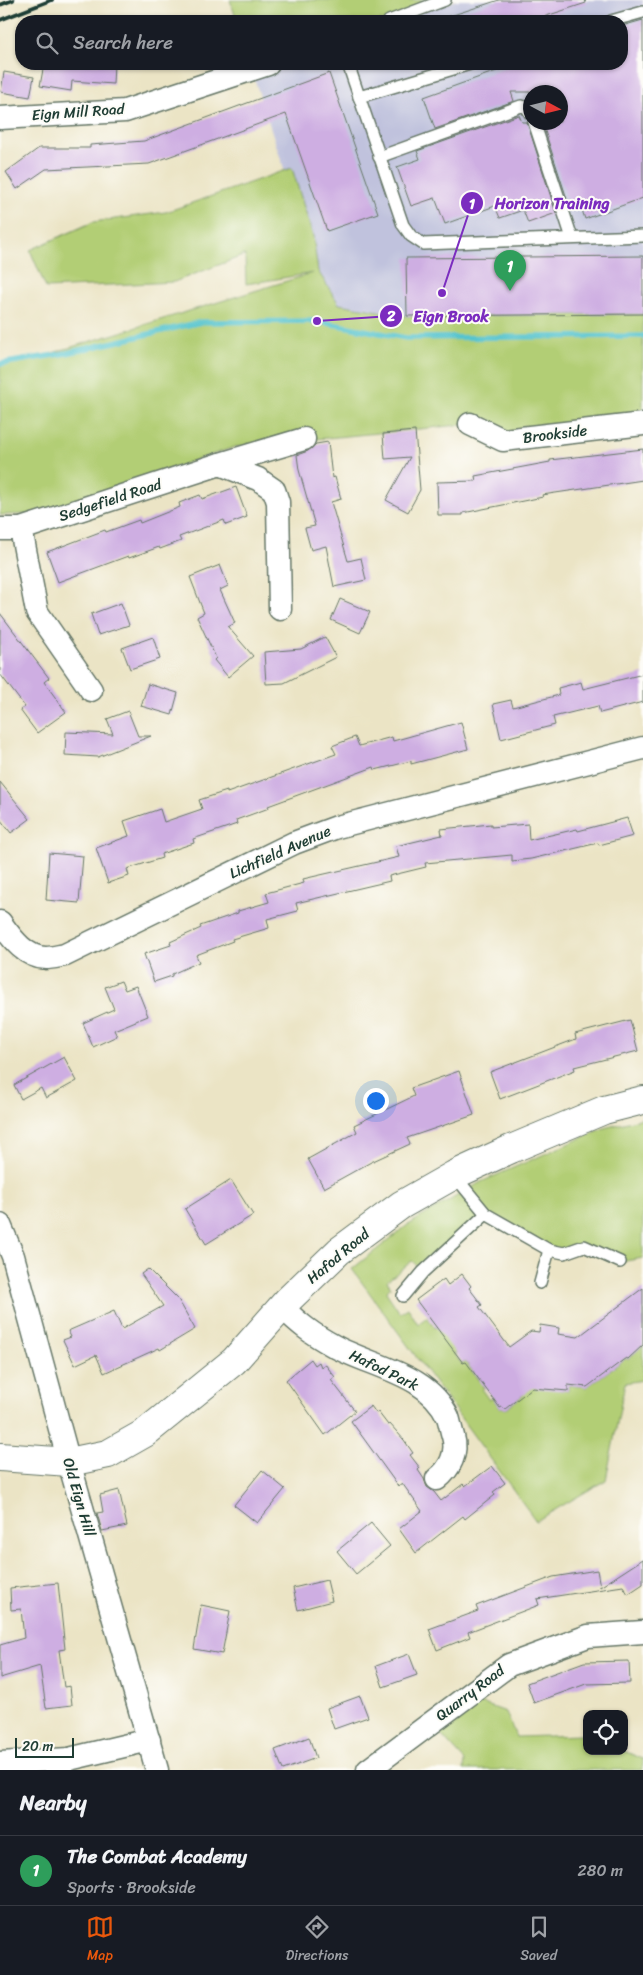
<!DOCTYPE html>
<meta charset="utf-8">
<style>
body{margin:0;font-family:Sriracha,sans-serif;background:#242831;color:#f1f3f6}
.controls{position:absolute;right:15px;bottom:15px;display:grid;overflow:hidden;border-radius:10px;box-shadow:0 1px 4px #0004}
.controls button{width:45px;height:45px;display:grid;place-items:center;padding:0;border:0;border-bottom:1px solid #363941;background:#171b24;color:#f1f3f6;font:25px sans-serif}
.compass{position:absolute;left:523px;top:85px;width:45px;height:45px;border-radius:50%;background:#171b24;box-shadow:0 1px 4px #0004;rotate:97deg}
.scale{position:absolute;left:15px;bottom:12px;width:59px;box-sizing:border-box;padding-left:5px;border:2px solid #1f3d34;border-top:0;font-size:14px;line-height:18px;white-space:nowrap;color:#1f3d34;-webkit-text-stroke:4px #fdfcf7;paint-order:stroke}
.you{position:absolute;left:375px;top:1100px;width:18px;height:18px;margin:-12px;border:4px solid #fff;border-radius:50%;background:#1a73e8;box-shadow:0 0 0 8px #1a73e833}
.badge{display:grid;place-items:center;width:32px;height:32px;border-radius:50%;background:#ea580c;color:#fff;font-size:16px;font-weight:700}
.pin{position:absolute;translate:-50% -41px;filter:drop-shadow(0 1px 2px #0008)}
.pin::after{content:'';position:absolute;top:26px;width:18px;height:15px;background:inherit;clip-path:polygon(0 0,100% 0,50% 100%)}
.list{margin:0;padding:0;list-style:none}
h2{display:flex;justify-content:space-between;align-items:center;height:65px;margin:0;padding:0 20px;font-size:21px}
h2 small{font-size:16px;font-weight:400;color:#9ea1a6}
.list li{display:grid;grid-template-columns:32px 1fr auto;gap:15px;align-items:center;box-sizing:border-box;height:70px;padding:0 20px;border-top:1px solid #363941}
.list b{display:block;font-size:19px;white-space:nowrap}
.list p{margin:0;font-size:16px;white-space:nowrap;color:#9ea1a6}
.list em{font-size:16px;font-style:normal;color:#9ea1a6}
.icon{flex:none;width:28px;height:28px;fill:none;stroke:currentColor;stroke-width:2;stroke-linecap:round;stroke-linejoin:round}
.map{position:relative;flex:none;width:643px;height:1770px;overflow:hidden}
.search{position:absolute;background:#171b24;box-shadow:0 1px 4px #0004;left:15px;right:15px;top:15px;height:55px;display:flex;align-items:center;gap:12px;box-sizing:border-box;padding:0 18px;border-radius:20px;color:#9ea1a6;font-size:19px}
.sheet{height:135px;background:#171b24}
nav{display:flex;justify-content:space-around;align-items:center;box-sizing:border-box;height:70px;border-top:1px solid #363941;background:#171b24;font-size:14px;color:#9ea1a6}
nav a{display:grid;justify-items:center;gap:2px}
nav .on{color:#ea580c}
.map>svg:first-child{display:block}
.industrial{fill:#c0c2dd;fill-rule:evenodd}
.green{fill:#b2ce75;stroke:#688654}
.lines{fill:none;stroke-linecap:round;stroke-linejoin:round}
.stream{stroke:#57c4ce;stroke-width:5.5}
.building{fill:#ceaee2}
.service-casing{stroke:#667767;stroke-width:14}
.minor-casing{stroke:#667767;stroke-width:25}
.tertiary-casing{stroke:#667767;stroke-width:30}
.service{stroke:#fff;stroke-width:11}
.minor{stroke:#fff;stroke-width:22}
.tertiary{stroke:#fff;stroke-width:28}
.rail{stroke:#1f3d34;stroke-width:4}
.labels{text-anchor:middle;stroke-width:4;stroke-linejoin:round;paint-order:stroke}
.street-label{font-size:15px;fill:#1f3d34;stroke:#fdfcf7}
.leader{fill:none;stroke:#7b2cbf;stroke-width:2}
.callout-dot{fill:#7b2cbf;stroke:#fdfcf7;stroke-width:2}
.mark-label{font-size:15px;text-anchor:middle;font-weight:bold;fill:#fff}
.callout-label{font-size:16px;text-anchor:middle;font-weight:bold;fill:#7b2cbf;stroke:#fdfcf7;stroke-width:4;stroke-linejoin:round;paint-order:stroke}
</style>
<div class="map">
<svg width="643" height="1770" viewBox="0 0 643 1770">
<rect width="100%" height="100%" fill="#fdfcf7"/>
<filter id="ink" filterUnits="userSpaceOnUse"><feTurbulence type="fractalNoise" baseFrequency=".02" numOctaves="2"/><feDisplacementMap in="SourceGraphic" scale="10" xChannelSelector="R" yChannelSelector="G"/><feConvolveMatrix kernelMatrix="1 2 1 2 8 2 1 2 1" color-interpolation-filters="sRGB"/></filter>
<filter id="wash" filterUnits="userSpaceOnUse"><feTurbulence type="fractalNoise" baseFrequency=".0096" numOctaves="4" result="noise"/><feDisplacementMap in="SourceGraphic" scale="20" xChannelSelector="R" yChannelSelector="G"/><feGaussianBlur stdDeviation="1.12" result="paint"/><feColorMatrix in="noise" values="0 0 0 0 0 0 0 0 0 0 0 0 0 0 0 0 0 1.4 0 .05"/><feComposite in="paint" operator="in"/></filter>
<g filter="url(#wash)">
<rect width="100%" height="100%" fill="#ebe4c5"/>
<path class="industrial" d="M457 0H643V314L407 316 339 304 318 271 251 69 268 64H622V21H394ZM530 92H560V122H530Z"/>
<g class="green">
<path d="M230 0H445L389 21H237Z"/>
<path d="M292 168 313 236 318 271 339 304 407 316 643 314V424L503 440 470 424 235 447 34 514 0 515V365L23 362 313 273 246 284 245 255 174 282 46 288 30 250 93 222 166 212Z"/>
<path d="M643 1118V1258L620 1262 584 1246 564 1253 486 1214 423 1272 412 1261 387 1281 391 1287 386 1292 400 1313 408 1308 418 1324 427 1317 435 1328 437 1326 458 1352 454 1354 462 1364 466 1362 484 1388 482 1390 489 1400 493 1398 500 1408 502 1407 505 1409 523 1395 522 1392 531 1385 568 1391V1385L587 1387 626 1358 628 1359 643 1345V1380L625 1383 606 1480 536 1521 352 1269 409 1224 481 1182 604 1128Z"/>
<path d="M464 1697 506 1712 516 1737 582 1735 587 1737V1751H624L643 1759V1770H464L465 1761 430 1723Z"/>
</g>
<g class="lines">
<path class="stream" d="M0 364 67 353 201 322 317 321 406 338 643 336"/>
</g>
<g id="blocks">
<g class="building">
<path d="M499 0H585L586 3 531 21H444V18Z"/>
<path d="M643 20V198L585 219 580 204 570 208 542 122H560V92H511L514 101 435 129 424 97 516 64H622V26Z"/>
<path d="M44 64H114L113 84 72 81 71 91 40 86Z"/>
<path d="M4 72 34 77 30 97 1 92Z"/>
<path d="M329 73 378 213 327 231 286 114 149 164 46 169 17 189 6 172 39 148H90V145L144 141Z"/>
<path d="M519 115 522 122H527L556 213 528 223 523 210 500 218 495 206 445 224 435 198 411 206 397 167 420 159 417 151Z"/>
<path d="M643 256V314L407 316 406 258Z"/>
<path d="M415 431 420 490 408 512 386 500 410 457 385 459 383 434Z"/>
<path d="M328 442 332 478 335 477 341 499 331 502 348 561 361 558 366 580 334 587 326 546 311 550 305 528 315 526 299 470 297 455 308 451 316 444Z"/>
<path d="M643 449V480L542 495 543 497 463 513V515H438L437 482 476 481 475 476 550 462V460Z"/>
<path d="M236 487 247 517 226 525 224 520 179 537 181 541 160 549 159 547 129 558 128 556 58 582 47 552 105 530 106 532 139 520 140 523 180 507 179 503 200 495 202 499Z"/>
<path d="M220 565 228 586 220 590 235 623 228 627 253 656 228 677 214 660 216 658 197 617 204 613 190 577Z"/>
<path d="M340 599 370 612 360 633 331 620Z"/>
<path d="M121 603 129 625 98 635 91 614Z"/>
<path d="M0 613 49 678 44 682 66 712 37 733 20 710 25 707 0 674Z"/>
<path d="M153 637 160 659 130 669 122 648Z"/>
<path d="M325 637 336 657 284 683 266 684 264 652 301 649Z"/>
<path d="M643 674V702L600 713 598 706 553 717 555 725 501 739 493 704 511 700 513 707 559 695 558 688 581 682 583 689Z"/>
<path d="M148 684 178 693 172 715 141 706Z"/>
<path d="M128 711 138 736H151L98 757 65 755 66 732 113 734 107 719Z"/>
<path d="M461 722 468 749 411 764V761L375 770 374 767 268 806 269 808 236 820 237 824 193 839 194 843 161 854 162 858 127 869 129 876 108 883 96 848 129 836 124 821 160 809 164 822 202 809 199 800 227 791V793L336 754 332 746 355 737 359 746 392 737 393 741Z"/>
<path d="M0 782 30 819 11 833 0 819Z"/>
<path d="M627 818 633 836 599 845 598 843 531 859 512 861V855L425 863 426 867 389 876 390 881 296 903 298 911 267 919 269 928 232 939 233 941 196 955 199 962 172 974V976L154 982 144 954 171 945 170 942 201 928 200 926 238 913V911L269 902 266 893 304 883 303 879 399 857 396 846 442 835 441 829 491 824V827L528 824 529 840 577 829 578 831Z"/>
<path d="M49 853 83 856 79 903 46 900Z"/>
<path d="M121 981 125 990 136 986 148 1016 114 1030 117 1036 93 1047 83 1023 114 1009 105 987Z"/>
<path d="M630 1020 638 1051 574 1067 575 1070 500 1099 490 1072 576 1039 575 1034Z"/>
<path d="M64 1057 77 1081 46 1098 41 1088 21 1099 14 1085Z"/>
<path d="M459 1071 474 1115 407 1138 410 1144 371 1162 324 1188 308 1159 357 1132 354 1125 414 1096 411 1088Z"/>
<path d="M231 1180 253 1215 206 1244 185 1209Z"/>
<path d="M148 1269 178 1299 195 1329 160 1350 159 1348 104 1373 96 1355 75 1365 63 1340 71 1337 68 1331 114 1311 122 1329 163 1306 141 1274Z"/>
<path d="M462 1274 471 1286 469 1288 482 1305 479 1307 509 1347 531 1331 539 1332 540 1325 559 1328 558 1334 578 1337 643 1288V1345L628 1359 626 1358 587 1387 568 1385V1391L532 1388 505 1409 502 1407 500 1408 466 1362 463 1363 416 1300 444 1279 448 1285Z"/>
<path d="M311 1359 315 1365 319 1362 321 1367 325 1364 335 1377 331 1380 355 1411 325 1435 286 1380Z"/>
<path d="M371 1406 376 1413 378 1412 388 1425 390 1424 404 1440 413 1453 410 1455 420 1468 418 1470 424 1479 427 1487 434 1492 441 1501 463 1484 465 1486 492 1466 505 1483 493 1492 495 1495 465 1519 463 1516 416 1553 399 1529 422 1511 402 1483 398 1486 351 1421Z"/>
<path d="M262 1470 285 1489 257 1523 234 1505Z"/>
<path d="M119 1490 127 1526 102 1531 97 1513 103 1512 100 1495Z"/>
<path d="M371 1523 390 1546 356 1574 337 1551Z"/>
<path d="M643 1559V1584L628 1594 623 1586 537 1599 539 1605 468 1632 470 1637 437 1650 429 1629 478 1611 476 1606 553 1577 597 1570 600 1587Z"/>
<path d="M327 1580 332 1601 298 1610 293 1588Z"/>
<path d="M58 1583 65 1649 59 1650 64 1687 70 1686 72 1705 46 1708 40 1666 0 1678V1645L24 1638 21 1609 11 1610 10 1588Z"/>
<path d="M201 1605 230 1611 222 1654 194 1649Z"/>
<path d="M409 1654 417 1675 383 1687 376 1666Z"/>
<path d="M629 1661 630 1683 586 1684 534 1703 527 1683 584 1662Z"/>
<path d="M360 1696 368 1717 334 1729 327 1708Z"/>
<path d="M309 1737 316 1758 283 1770 275 1750Z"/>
</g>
</g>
</g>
<g filter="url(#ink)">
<use href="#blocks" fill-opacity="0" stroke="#667767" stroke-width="1"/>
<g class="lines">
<defs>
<g id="service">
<path d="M389 21 445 0"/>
<path d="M611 21 643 12"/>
<path d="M348 64 403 225 411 236 423 244 643 236"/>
<path d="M359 97 470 64"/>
<path d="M534 122 572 238"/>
<path d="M379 157 521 106 526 107 530 113"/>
<path d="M454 1175 486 1214 549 1250 564 1253 584 1246 620 1262"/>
<path d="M540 1283 549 1250"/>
<path d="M403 1296 423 1272 486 1214"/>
</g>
<g id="minor">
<path d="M0 118 125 111 268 64"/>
<path d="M470 424 503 440 643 424"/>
<path d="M220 464 258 479 274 490 278 502 280 609"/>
<path d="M0 529H21L220 464 304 439"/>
<path d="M21 529 37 612 91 690"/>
<path d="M0 922C11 937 25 958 46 958 52 958 59 956 65 955L294 843 337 827 643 748"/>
<path d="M0 1225 13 1256 69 1462 157 1770"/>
<path d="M282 1307C299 1324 312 1334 334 1346 372 1367 428 1373 448 1417 450 1423 451 1430 453 1436 458 1453 450 1469 437 1479"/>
<path d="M0 1763 69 1759 149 1740"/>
<path d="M368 1770 509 1665 588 1636 643 1632"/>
</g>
<path id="tertiary" d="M0 1457 69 1462 108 1454 145 1433 234 1361 288 1300 339 1251 401 1205 454 1175 511 1149 604 1110 643 1100"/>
</defs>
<use href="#service" class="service-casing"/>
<use href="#minor" class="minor-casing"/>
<use href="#tertiary" class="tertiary-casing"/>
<use href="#service" class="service"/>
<use href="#minor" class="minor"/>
<use href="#tertiary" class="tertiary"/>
<g class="rail">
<path d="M0 5 13 0"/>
<path d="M0 20 52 0"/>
</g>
</g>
</g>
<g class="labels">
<g class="street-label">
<text transform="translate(78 112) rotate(-4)" y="5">Eign Mill Road</text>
<text transform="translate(555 434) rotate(-7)" y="5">Brookside</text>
<text transform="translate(110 500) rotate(-18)" y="5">Sedgefield Road</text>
<text transform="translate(280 852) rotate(-24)" y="5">Lichfield Avenue</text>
<text transform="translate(338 1256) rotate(-40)" y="5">Hafod Road</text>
<text transform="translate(384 1370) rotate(26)" y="5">Hafod Park</text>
<text transform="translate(79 1497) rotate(74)" y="5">Old Eign Hill</text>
<text transform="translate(470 1693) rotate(-37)" y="5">Quarry Road</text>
</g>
</g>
<path class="leader" d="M442 293L472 203M317 321L391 316"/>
<g class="callout-dot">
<circle cx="442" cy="293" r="5"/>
<circle cx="317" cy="321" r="5"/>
<circle cx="472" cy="203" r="12"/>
<circle cx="391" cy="316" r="12"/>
</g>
<g class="mark-label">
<text x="472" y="209">1</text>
<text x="391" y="321">2</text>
</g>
<g class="callout-label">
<text x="552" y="209">Horizon Training</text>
<text x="451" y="322">Eign Brook</text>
</g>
</svg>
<div class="controls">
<button><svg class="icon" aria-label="locate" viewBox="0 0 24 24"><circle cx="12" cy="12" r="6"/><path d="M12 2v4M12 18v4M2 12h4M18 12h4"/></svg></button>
</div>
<svg class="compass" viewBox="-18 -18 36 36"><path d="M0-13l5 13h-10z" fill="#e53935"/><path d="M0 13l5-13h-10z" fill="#9ea1a6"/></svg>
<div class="scale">20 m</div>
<div class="you"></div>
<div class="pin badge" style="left:510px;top:291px;background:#2e9e5b">1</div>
<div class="search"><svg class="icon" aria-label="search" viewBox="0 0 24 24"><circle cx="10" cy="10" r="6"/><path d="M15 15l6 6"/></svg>Search here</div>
</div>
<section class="sheet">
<h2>Nearby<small></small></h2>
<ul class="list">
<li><span class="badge" style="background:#2e9e5b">1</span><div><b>The Combat Academy</b><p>Sports · Brookside</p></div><em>280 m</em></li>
</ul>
</section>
<nav>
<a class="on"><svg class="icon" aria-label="map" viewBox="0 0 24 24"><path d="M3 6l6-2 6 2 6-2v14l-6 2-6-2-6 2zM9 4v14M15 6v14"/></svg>Map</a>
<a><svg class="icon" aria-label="directions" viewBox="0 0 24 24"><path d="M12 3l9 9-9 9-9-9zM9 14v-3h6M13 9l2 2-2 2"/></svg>Directions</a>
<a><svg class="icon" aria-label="saved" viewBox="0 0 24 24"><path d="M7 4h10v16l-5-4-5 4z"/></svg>Saved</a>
</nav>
